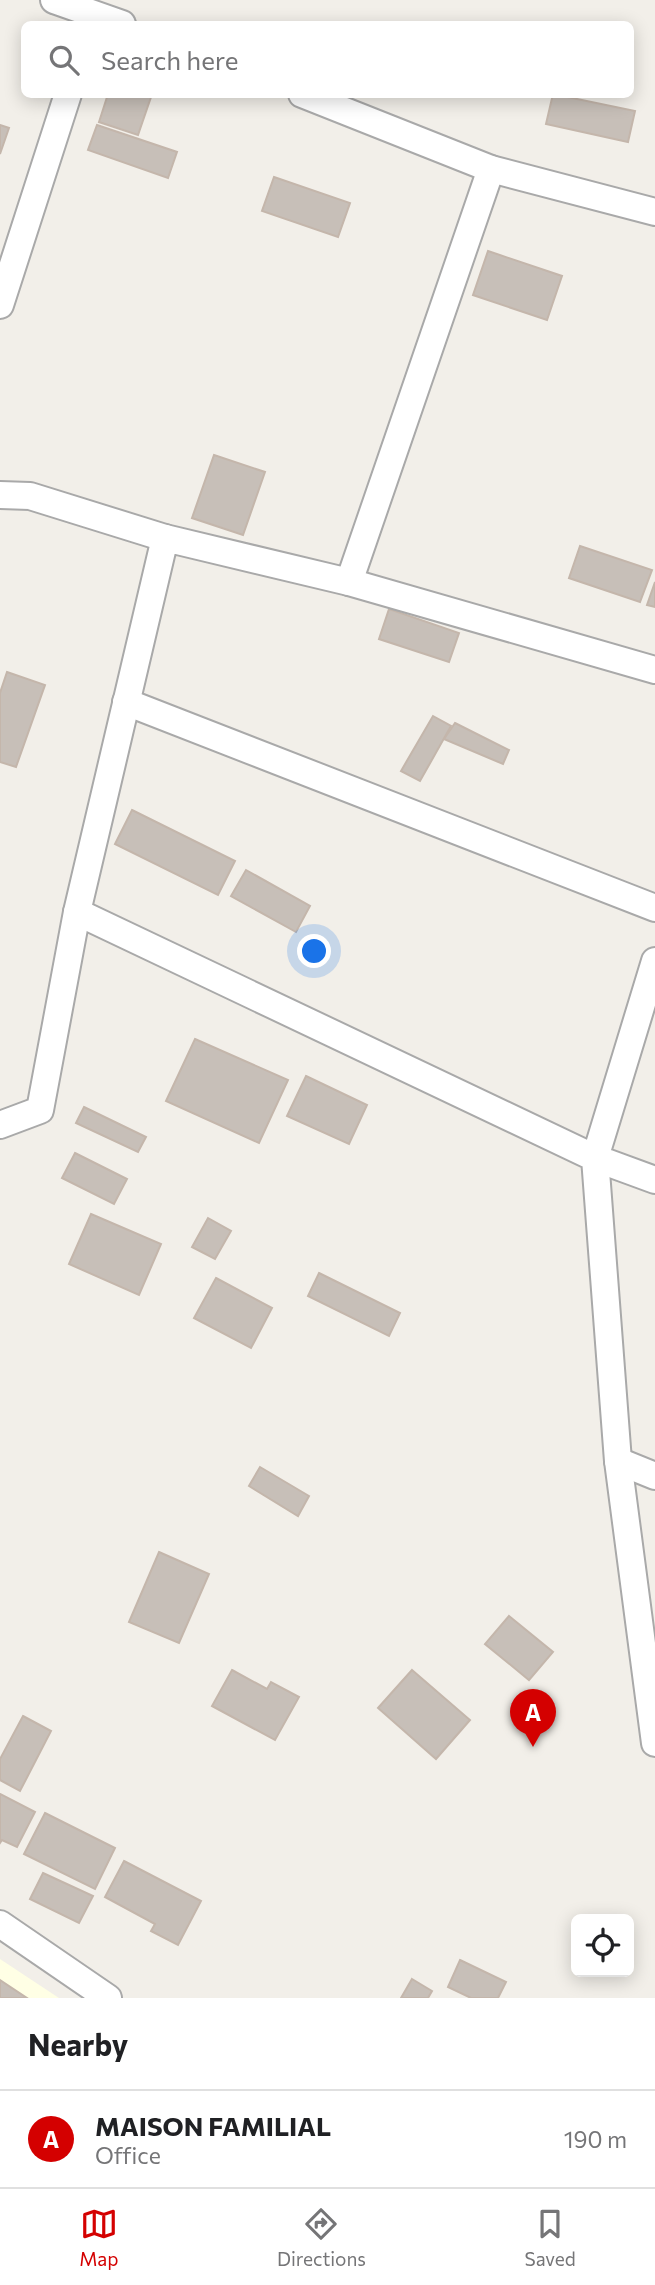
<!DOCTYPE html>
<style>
body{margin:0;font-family:Commissioner,sans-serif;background:#f6f6f6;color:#202124}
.controls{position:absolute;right:21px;bottom:21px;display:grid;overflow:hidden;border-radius:10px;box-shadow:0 4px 18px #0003}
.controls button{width:63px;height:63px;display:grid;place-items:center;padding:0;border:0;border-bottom:2px solid #e0e0e0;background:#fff;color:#202124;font:35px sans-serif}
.you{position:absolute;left:315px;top:952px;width:24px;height:24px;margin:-18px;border:5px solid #fff;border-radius:50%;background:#1a73e8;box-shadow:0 0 0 10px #1a73e833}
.badge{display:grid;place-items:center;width:46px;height:46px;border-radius:50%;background:#d40000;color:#fff;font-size:23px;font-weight:700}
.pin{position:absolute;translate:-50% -58px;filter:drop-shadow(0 2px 4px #0008)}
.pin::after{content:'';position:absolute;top:37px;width:24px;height:21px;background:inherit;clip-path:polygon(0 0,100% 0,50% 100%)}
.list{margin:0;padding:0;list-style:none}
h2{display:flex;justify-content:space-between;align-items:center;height:91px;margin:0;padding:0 28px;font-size:30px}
h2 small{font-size:23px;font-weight:400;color:#757577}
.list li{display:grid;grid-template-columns:46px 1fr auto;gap:21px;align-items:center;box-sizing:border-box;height:98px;padding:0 28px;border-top:2px solid #e0e0e0}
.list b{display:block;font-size:26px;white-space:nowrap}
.list p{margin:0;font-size:23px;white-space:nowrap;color:#757577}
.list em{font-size:23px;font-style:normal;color:#757577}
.icon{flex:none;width:38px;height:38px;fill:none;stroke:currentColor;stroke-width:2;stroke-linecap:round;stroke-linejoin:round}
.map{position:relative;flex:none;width:655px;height:1998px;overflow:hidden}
.search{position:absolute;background:#fff;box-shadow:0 4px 18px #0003;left:21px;right:21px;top:21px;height:77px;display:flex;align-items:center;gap:18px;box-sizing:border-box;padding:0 24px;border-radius:10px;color:#757577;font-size:26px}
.sheet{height:189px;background:#fff}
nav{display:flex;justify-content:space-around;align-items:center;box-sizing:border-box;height:98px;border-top:2px solid #e0e0e0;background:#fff;font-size:19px;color:#757577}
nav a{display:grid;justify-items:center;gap:4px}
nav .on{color:#d40000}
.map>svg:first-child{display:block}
.education{fill:#ffffe5}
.building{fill:#c7bfb8;stroke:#c4b6ab;stroke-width:2}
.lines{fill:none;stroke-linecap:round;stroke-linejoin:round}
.minor-casing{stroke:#a9a9a9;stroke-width:30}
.minor{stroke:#fff;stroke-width:26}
</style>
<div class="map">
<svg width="655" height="1998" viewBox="0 0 655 1998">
<rect width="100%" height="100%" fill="#f2efe9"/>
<path class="education" d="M0 1959 59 1998H0Z"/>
<g class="building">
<path d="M108 94H143L151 97 138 135 99 122Z"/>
<path d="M553 94 635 111 628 142 546 124Z"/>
<path d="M0 125 9 128 0 154Z"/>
<path d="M97 125 177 152 168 178 88 150Z"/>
<path d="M274 177 350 203 338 237 262 211Z"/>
<path d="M488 251 562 276 547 320 473 295Z"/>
<path d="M214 455 265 472 243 535 192 518Z"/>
<path d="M580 546 652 570 640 602 569 578Z"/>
<path d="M655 582V607L647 605Z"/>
<path d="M389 609 459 633 449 662 379 639Z"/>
<path d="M7 672 45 685 16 767 0 762V693Z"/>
<path d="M433 716 451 726 420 781 401 771Z"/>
<path d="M455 723 509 750 503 764 444 739Z"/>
<path d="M132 810 235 861 218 895 115 844Z"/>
<path d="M246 870 310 906 296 932 231 896Z"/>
<path d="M195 1039 288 1080 259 1143 166 1101Z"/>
<path d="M306 1076 367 1105 349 1144 287 1116Z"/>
<path d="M84 1107 146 1137 138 1152 76 1123Z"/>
<path d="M75 1153 127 1179 114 1204 62 1178Z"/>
<path d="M91 1214 161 1244 139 1295 69 1264Z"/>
<path d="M208 1218 231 1231 215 1259 192 1247Z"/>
<path d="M319 1273 400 1313 389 1336 308 1296Z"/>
<path d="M216 1278 272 1308 251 1348 194 1318Z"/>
<path d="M260 1467 309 1496 298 1516 249 1486Z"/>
<path d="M159 1552 209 1574 179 1643 129 1622Z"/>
<path d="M509 1616 553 1652 529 1680 485 1644Z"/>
<path d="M232 1670 267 1689 271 1682 299 1697 275 1740 212 1706Z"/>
<path d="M412 1670 470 1720 436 1759 378 1708Z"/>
<path d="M23 1716 51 1731 20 1791 0 1780V1759Z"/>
<path d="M0 1794 35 1812 17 1847 2 1840 0 1843Z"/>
<path d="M45 1813 115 1848 95 1889 24 1854Z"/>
<path d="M124 1861 201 1901 178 1945 151 1931 155 1924 105 1897Z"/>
<path d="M43 1873 93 1896 79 1923 30 1899Z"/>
<path d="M460 1960 506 1982 498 1998H471L448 1987Z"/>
<path d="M412 1979 432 1991 428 1998H401Z"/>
<path d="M0 1980 27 1998H0Z"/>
</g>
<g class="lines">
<defs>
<g id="minor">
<path d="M54 0 122 24"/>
<path d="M302 94 491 169 655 212"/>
<path d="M0 305 68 94"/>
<path d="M0 495 30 496 165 538"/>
<path d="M349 582 491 169"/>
<path d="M126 702 655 908"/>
<path d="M77 912 595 1158 618 1461 655 1743"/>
<path d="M655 961 595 1158 655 1180"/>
<path d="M0 1125 40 1110 77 912 165 538 349 582 655 670"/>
<path d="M618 1461 655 1476"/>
<path d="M0 1924 108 1998"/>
</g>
</defs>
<use href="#minor" class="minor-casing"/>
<use href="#minor" class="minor"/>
</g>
</svg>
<div class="controls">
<button><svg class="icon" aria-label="locate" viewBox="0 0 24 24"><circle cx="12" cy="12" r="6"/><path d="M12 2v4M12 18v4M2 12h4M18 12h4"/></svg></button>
</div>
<div class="you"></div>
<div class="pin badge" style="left:533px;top:1747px">A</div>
<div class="search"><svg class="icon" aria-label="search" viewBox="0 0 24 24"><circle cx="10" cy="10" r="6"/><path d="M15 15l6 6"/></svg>Search here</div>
</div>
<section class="sheet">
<h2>Nearby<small></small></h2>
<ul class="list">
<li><span class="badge">A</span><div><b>MAISON FAMILIAL</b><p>Office</p></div><em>190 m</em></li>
</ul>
</section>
<nav>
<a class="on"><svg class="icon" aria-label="map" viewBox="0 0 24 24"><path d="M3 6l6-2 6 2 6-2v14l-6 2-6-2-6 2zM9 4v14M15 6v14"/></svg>Map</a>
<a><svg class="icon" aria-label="directions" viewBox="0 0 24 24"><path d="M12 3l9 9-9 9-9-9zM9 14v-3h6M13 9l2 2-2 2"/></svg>Directions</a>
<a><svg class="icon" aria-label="saved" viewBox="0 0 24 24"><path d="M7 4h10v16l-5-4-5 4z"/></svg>Saved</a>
</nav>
